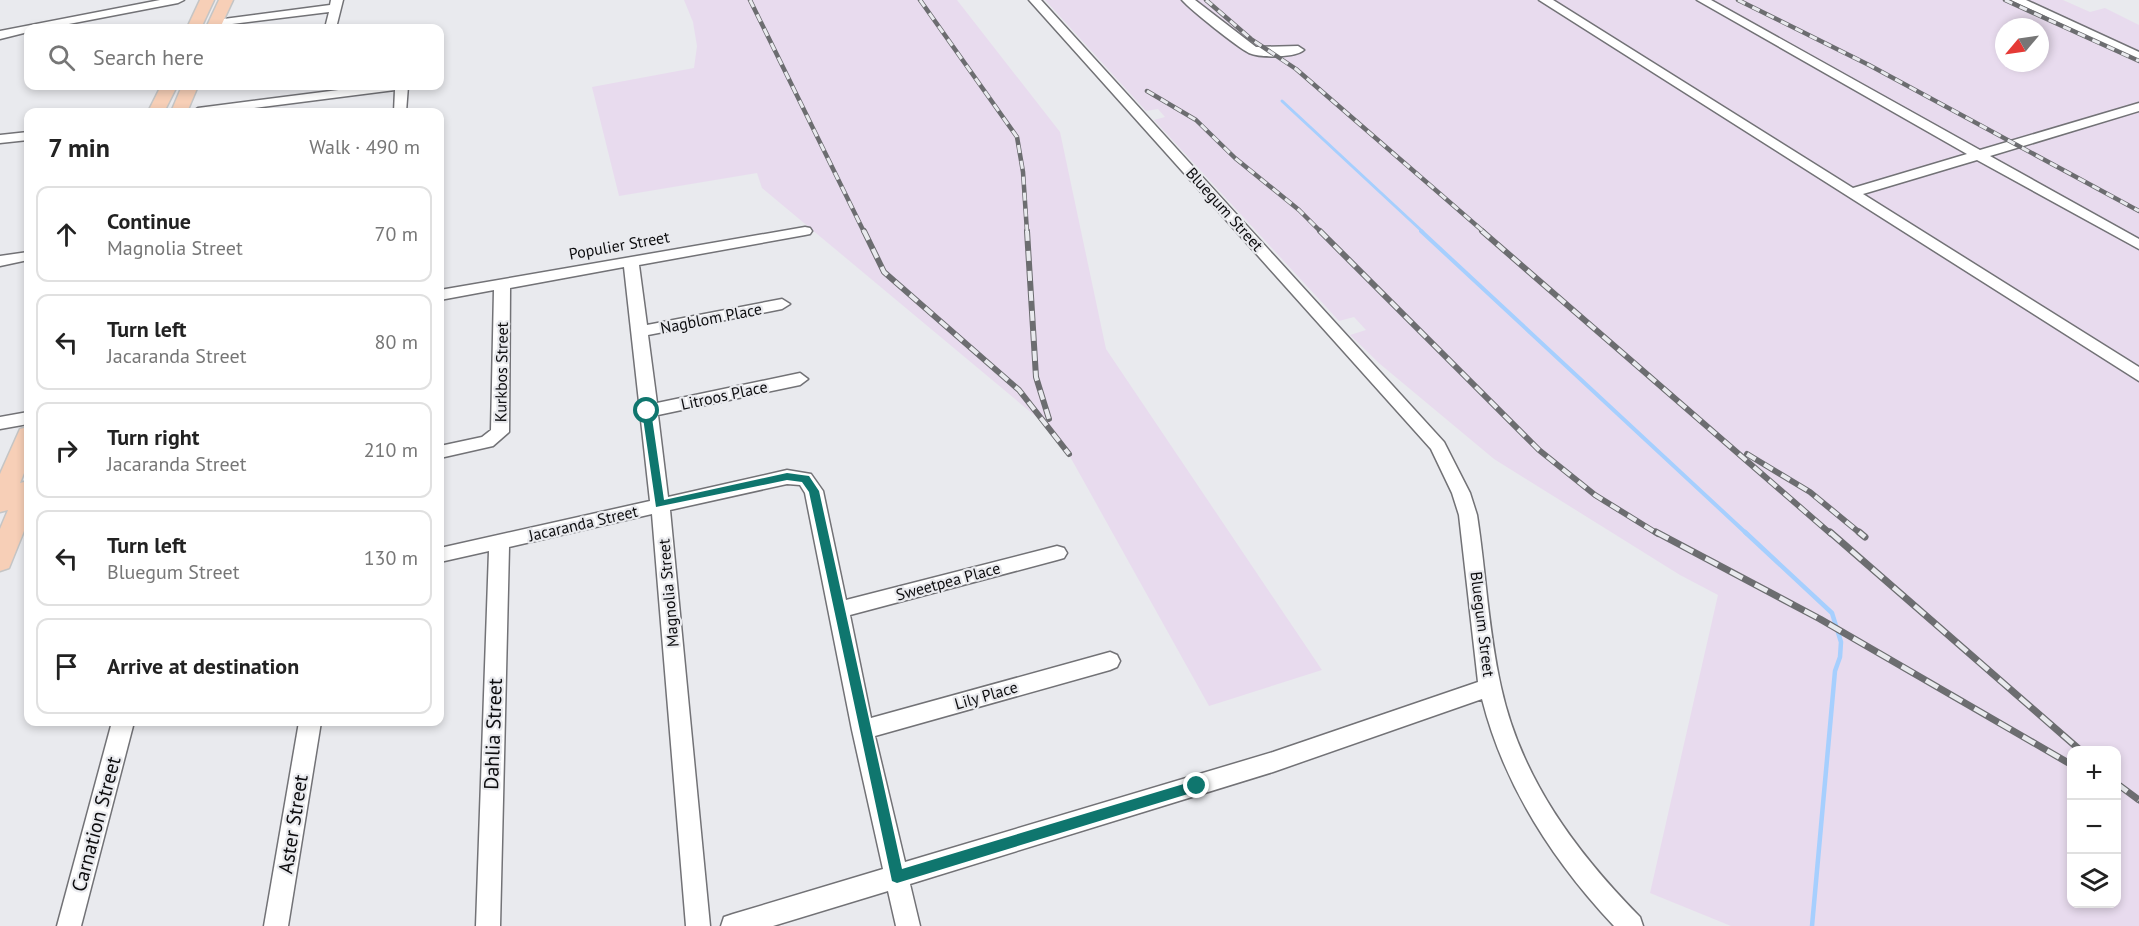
<!DOCTYPE html>
<meta charset="utf-8">
<style>
body{margin:0;font-family:"PT Sans",sans-serif;background:#f2f2f2;color:#222}
.controls{position:absolute;right:18px;bottom:18px;display:grid;overflow:hidden;border-radius:12px;box-shadow:0 3px 9px #0003}
.controls button{width:54px;height:54px;display:grid;place-items:center;padding:0;border:0;border-bottom:2px solid #e0e0e0;background:#fff;color:#222;font:30px sans-serif}
.compass{position:absolute;left:1995px;top:18px;width:54px;height:54px;border-radius:50%;background:#fff;box-shadow:0 3px 9px #0003;rotate:241deg}
.stop{position:absolute;width:18px;height:18px;margin:-14px;border:4px solid #0f766e;border-radius:50%;background:#fff}
.stop.end{background:#0f766e;border-color:#fff;box-shadow:0 2px 6px #0008}
.list{margin:0;padding:0;list-style:none}
h2{display:flex;justify-content:space-between;align-items:center;height:78px;margin:0;padding:0 24px;font-size:26px}
h2 small{font-size:20px;font-weight:400;color:#767676}
.list li{display:grid;grid-template-columns:39px 1fr auto;gap:18px;align-items:center;box-sizing:border-box;height:96px;margin:0 12px 12px;padding:0 12px;border:2px solid #e0e0e0;border-radius:12px}
.list b{display:block;font-size:22px;white-space:nowrap}
.list p{margin:0;font-size:20px;white-space:nowrap;color:#767676}
.list em{font-size:20px;font-style:normal;color:#767676}
.icon{flex:none;width:33px;height:33px;fill:none;stroke:currentColor;stroke-width:2;stroke-linecap:round;stroke-linejoin:round}
.map{position:relative;flex:none;width:2139px;height:926px;overflow:hidden}
.search{position:absolute;background:#fff;box-shadow:0 3px 9px #0003;left:24px;top:24px;width:420px;height:66px;display:flex;align-items:center;gap:15px;box-sizing:border-box;padding:0 21px;border-radius:12px;color:#767676;font-size:22px}
.panel{position:absolute;background:#fff;box-shadow:0 3px 9px #0003;left:24px;top:108px;width:420px;height:618px;border-radius:12px}
.map>svg:first-child{display:block}
.industrial{fill:#e8dbee;fill-rule:evenodd}
.lines{fill:none;stroke-linecap:round;stroke-linejoin:round}
.stream-far2{stroke:#a6cffe;stroke-width:3}
.stream-far1{stroke:#a6cffe;stroke-width:4}
.stream{stroke:#a6cffe;stroke-width:4.5}
.minor-casing{stroke:#727276;stroke-width:3}
.major-casing{stroke:#c5c5c5;stroke-width:3}
.minor{fill:#fff;fill-rule:evenodd}
.major{fill:#f7cfb7;fill-rule:evenodd}
.rail-far2-casing{stroke:#6c6d70;stroke-width:4.5}
.rail-far1-casing{stroke:#6c6d70;stroke-width:6}
.rail-casing{stroke:#6c6d70;stroke-width:7}
.rail-far2{stroke:#e9eaee;stroke-width:3;stroke-dasharray:8;stroke-linecap:butt}
.rail-far1{stroke:#e9eaee;stroke-width:4;stroke-dasharray:10;stroke-linecap:butt}
.rail{stroke:#e9eaee;stroke-width:4.5;stroke-dasharray:14;stroke-linecap:butt}
.route{fill:#0f766e}
.labels{text-anchor:middle;stroke-width:4.5;stroke-linejoin:round;paint-order:stroke}
.street-label{font-size:16px;fill:#0c0c0e;stroke:#e9eaee}
.near-street-label{font-size:20px;fill:#0c0c0e;stroke:#e9eaee}
</style>
<div class="map">
<svg width="2139" height="926" viewBox="0 0 2139 926">
<rect width="100%" height="100%" fill="#e9eaee"/>
<g class="industrial">
<path d="M684 0H957L1060 132 1106 349 1322 670 1209 706 1058 435 762 188 757 173 619 196 592 87 694 68 697 46 693 22Z"/>
<path d="M1045 0H2063L2090 12 2105 8 2139 25V926H1731L1650 893 1718 595 1680 575 1494 459 1380 364 1350 335 1366 330 1354 317 1339 321 1154 120 1165 117 1158 109 1146 111ZM2004 27H2040V63H2004ZM2072 750H2116V904H2072Z"/>
</g>
<g class="lines">
<path class="stream-far2" d="M1282 101 1423 232"/>
<path class="stream-far1" d="M1421 231 1747 534"/>
<path class="stream" d="M1745 532 1832 613 1841 642 1840 657 1835 671 1812 926"/>
<defs>
<g id="minor">
<path d="M160 0H184L178 3 48 28H28V32L0 39V31Z"/>
<path d="M331 0H343L336 28H325L329 12 216 26 210 23 216 20 330 5Z"/>
<path d="M1029 0H1041L1444 442 1470 493 1477 515C1486 572 1488 630 1501 687 1521 778 1575 851 1640 917L1643 926H1614C1553 861 1504 786 1482 699L1273 772 910 884 920 926H896L888 891 773 926H721L724 917 733 914 883 869 852 730 805 493 800 485 787 484 670 510 710 926H686L652 514 509 547 500 926H476L489 551 440 562V548L650 501 624 267 510 288 509 432 493 446 440 458V446L482 437 491 430 494 290 440 300V290L805 227 810 228 812 231 810 234 805 235 639 265 647 325 782 299 790 304 782 309 648 335 657 403 800 373 808 379 800 385 658 415 668 497 787 470 811 474 823 491 846 600 1057 546 1064 548 1067 553 1064 558 1057 560 850 615 871 718 1110 652 1117 655 1120 661 1117 667 1110 670 875 736 905 862 1273 752 1478 682 1459 515 1452 493 1431 449Z"/>
<path d="M1182 0H1195L1256 47 1298 46 1304 50C1295 58 1261 58 1249 53 1236 46 1192 11 1182 0Z"/>
<path d="M1539 0H1553L1853 188 1967 154 1697 0H1711L1980 150 2139 103V111L1990 156 2139 239V249L1977 160 1863 194 2139 367V381Z"/>
<path d="M2011 0H2026L2139 52V60Z"/>
<path d="M370 86H408L406 112H394L395 90 223 112H192L198 108Z"/>
<path d="M28 132V140L0 143V135Z"/>
<path d="M28 252V260L0 266V256Z"/>
<path d="M28 412V424L0 429V417Z"/>
<path d="M112 722H134L81 926H57Z"/>
<path d="M299 722H321L288 926H264Z"/>
</g>
<g id="major">
<path d="M200 0H214L201 28H187Z"/>
<path d="M219 0H233L220 28H206Z"/>
<path d="M161 86H177L164 112H148Z"/>
<path d="M182 86H198L187 112H171Z"/>
<path d="M28 427V463L20 483 28 481V521L9 568 0 571V529L8 510 0 512V474L20 429Z"/>
</g>
</defs>
<use href="#minor" class="minor-casing"/>
<use href="#major" class="major-casing"/>
<use href="#minor" class="minor"/>
<use href="#major" class="major"/>
<defs>
<g id="rail-far2">
<path d="M750 0 864 232"/>
<path d="M920 0 1017 137 1023 172 1027 232"/>
<path d="M1206 0 1251 39 1296 69 1484 232"/>
<path d="M1738 0 1869 65 2139 211"/>
<path d="M2005 0 2139 61"/>
<path d="M1147 91 1196 120 1235 158 1299 210 1321 232"/>
</g>
<g id="rail-far1">
<path d="M864 231 884 272 1019 390 1069 454"/>
<path d="M1027 231 1036 377 1049 419"/>
<path d="M1320 231 1539 450 1595 495 1658 534"/>
<path d="M1482 231 1831 534"/>
<path d="M1747 454 1810 492 1861 534"/>
</g>
<g id="rail">
<path d="M1656 532 1820 619 2072 765"/>
<path d="M1830 532 2080 750"/>
<path d="M1859 532 1865 537"/>
<path d="M2116 783 2139 800"/>
</g>
</defs>
<use href="#rail-far2" class="rail-far2-casing"/>
<use href="#rail-far1" class="rail-far1-casing"/>
<use href="#rail" class="rail-casing"/>
<use href="#rail-far2" class="rail-far2"/>
<use href="#rail-far1" class="rail-far1"/>
<use href="#rail" class="rail"/>
</g>
<path class="route" d="M647 408 651 411 664 500 787 473 809 476 819 491 902 869 1197 780 1201 782V790L897 883 892 881 809 492 802 482 787 480 656 507 642 411Z"/>
<g class="labels">
<g class="street-label">
<text transform="translate(1225 209) rotate(48)" y="6">Bluegum Street</text>
<text transform="translate(619 245) rotate(-10)" y="6">Populier Street</text>
<text transform="translate(711 318) rotate(-11)" y="6">Nagblom Place</text>
<text transform="translate(501 372) rotate(-89)" y="6">Kurkbos Street</text>
<text transform="translate(724 395) rotate(-12)" y="6">Litroos Place</text>
<text transform="translate(583 523) rotate(-13)" y="6">Jacaranda Street</text>
<text transform="translate(948 581) rotate(-15)" y="6">Sweetpea Place</text>
<text transform="translate(668 593) rotate(-95)" y="6">Magnolia Street</text>
<text transform="translate(1483 624) rotate(83)" y="6">Bluegum Street</text>
<text transform="translate(986 695) rotate(-16)" y="6">Lily Place</text>
</g>
<g class="near-street-label">
<text transform="translate(493 734) rotate(-88)" y="7">Dahlia Street</text>
<text transform="translate(96 824) rotate(-75)" y="7">Carnation Street</text>
<text transform="translate(293 824) rotate(-81)" y="7">Aster Street</text>
</g>
</g>
</svg>
<div class="controls">
<button>+</button>
<button>−</button>
<button><svg class="icon" aria-label="layers" viewBox="0 0 24 24"><path d="M12 4l9 5-9 5-9-5zM3 14l9 5 9-5"/></svg></button>
</div>
<svg class="compass" viewBox="-18 -18 36 36"><path d="M0-13l5 13h-10z" fill="#e53935"/><path d="M0 13l5-13h-10z" fill="#767676"/></svg>
<div class="stop" style="left:647px;top:411px"></div>
<div class="stop end" style="left:1197px;top:786px"></div>
<div class="search"><svg class="icon" aria-label="search" viewBox="0 0 24 24"><circle cx="10" cy="10" r="6"/><path d="M15 15l6 6"/></svg>Search here</div>
<section class="panel">
<h2>7 min<small>Walk · 490 m</small></h2>
<ul class="list">
<li><svg class="icon" aria-label="ahead" viewBox="0 0 24 24"><path d="M12 20V5M6 11l6-6 6 6"/></svg><div><b>Continue</b><p>Magnolia Street</p></div><em>70 m</em></li>
<li><svg class="icon" aria-label="left" viewBox="0 0 24 24"><path d="M17 20v-9H6M10 6l-5 5 5 5"/></svg><div><b>Turn left</b><p>Jacaranda Street</p></div><em>80 m</em></li>
<li><svg class="icon" aria-label="right" viewBox="0 0 24 24"><path d="M7 20v-9h11M14 6l5 5-5 5"/></svg><div><b>Turn right</b><p>Jacaranda Street</p></div><em>210 m</em></li>
<li><svg class="icon" aria-label="left" viewBox="0 0 24 24"><path d="M17 20v-9H6M10 6l-5 5 5 5"/></svg><div><b>Turn left</b><p>Bluegum Street</p></div><em>130 m</em></li>
<li><svg class="icon" aria-label="arrive" viewBox="0 0 24 24"><path d="M6 21V4h12l-3 4 3 4H6"/></svg><div><b>Arrive at destination</b></div></li>
</ul>
</section>
</div>
